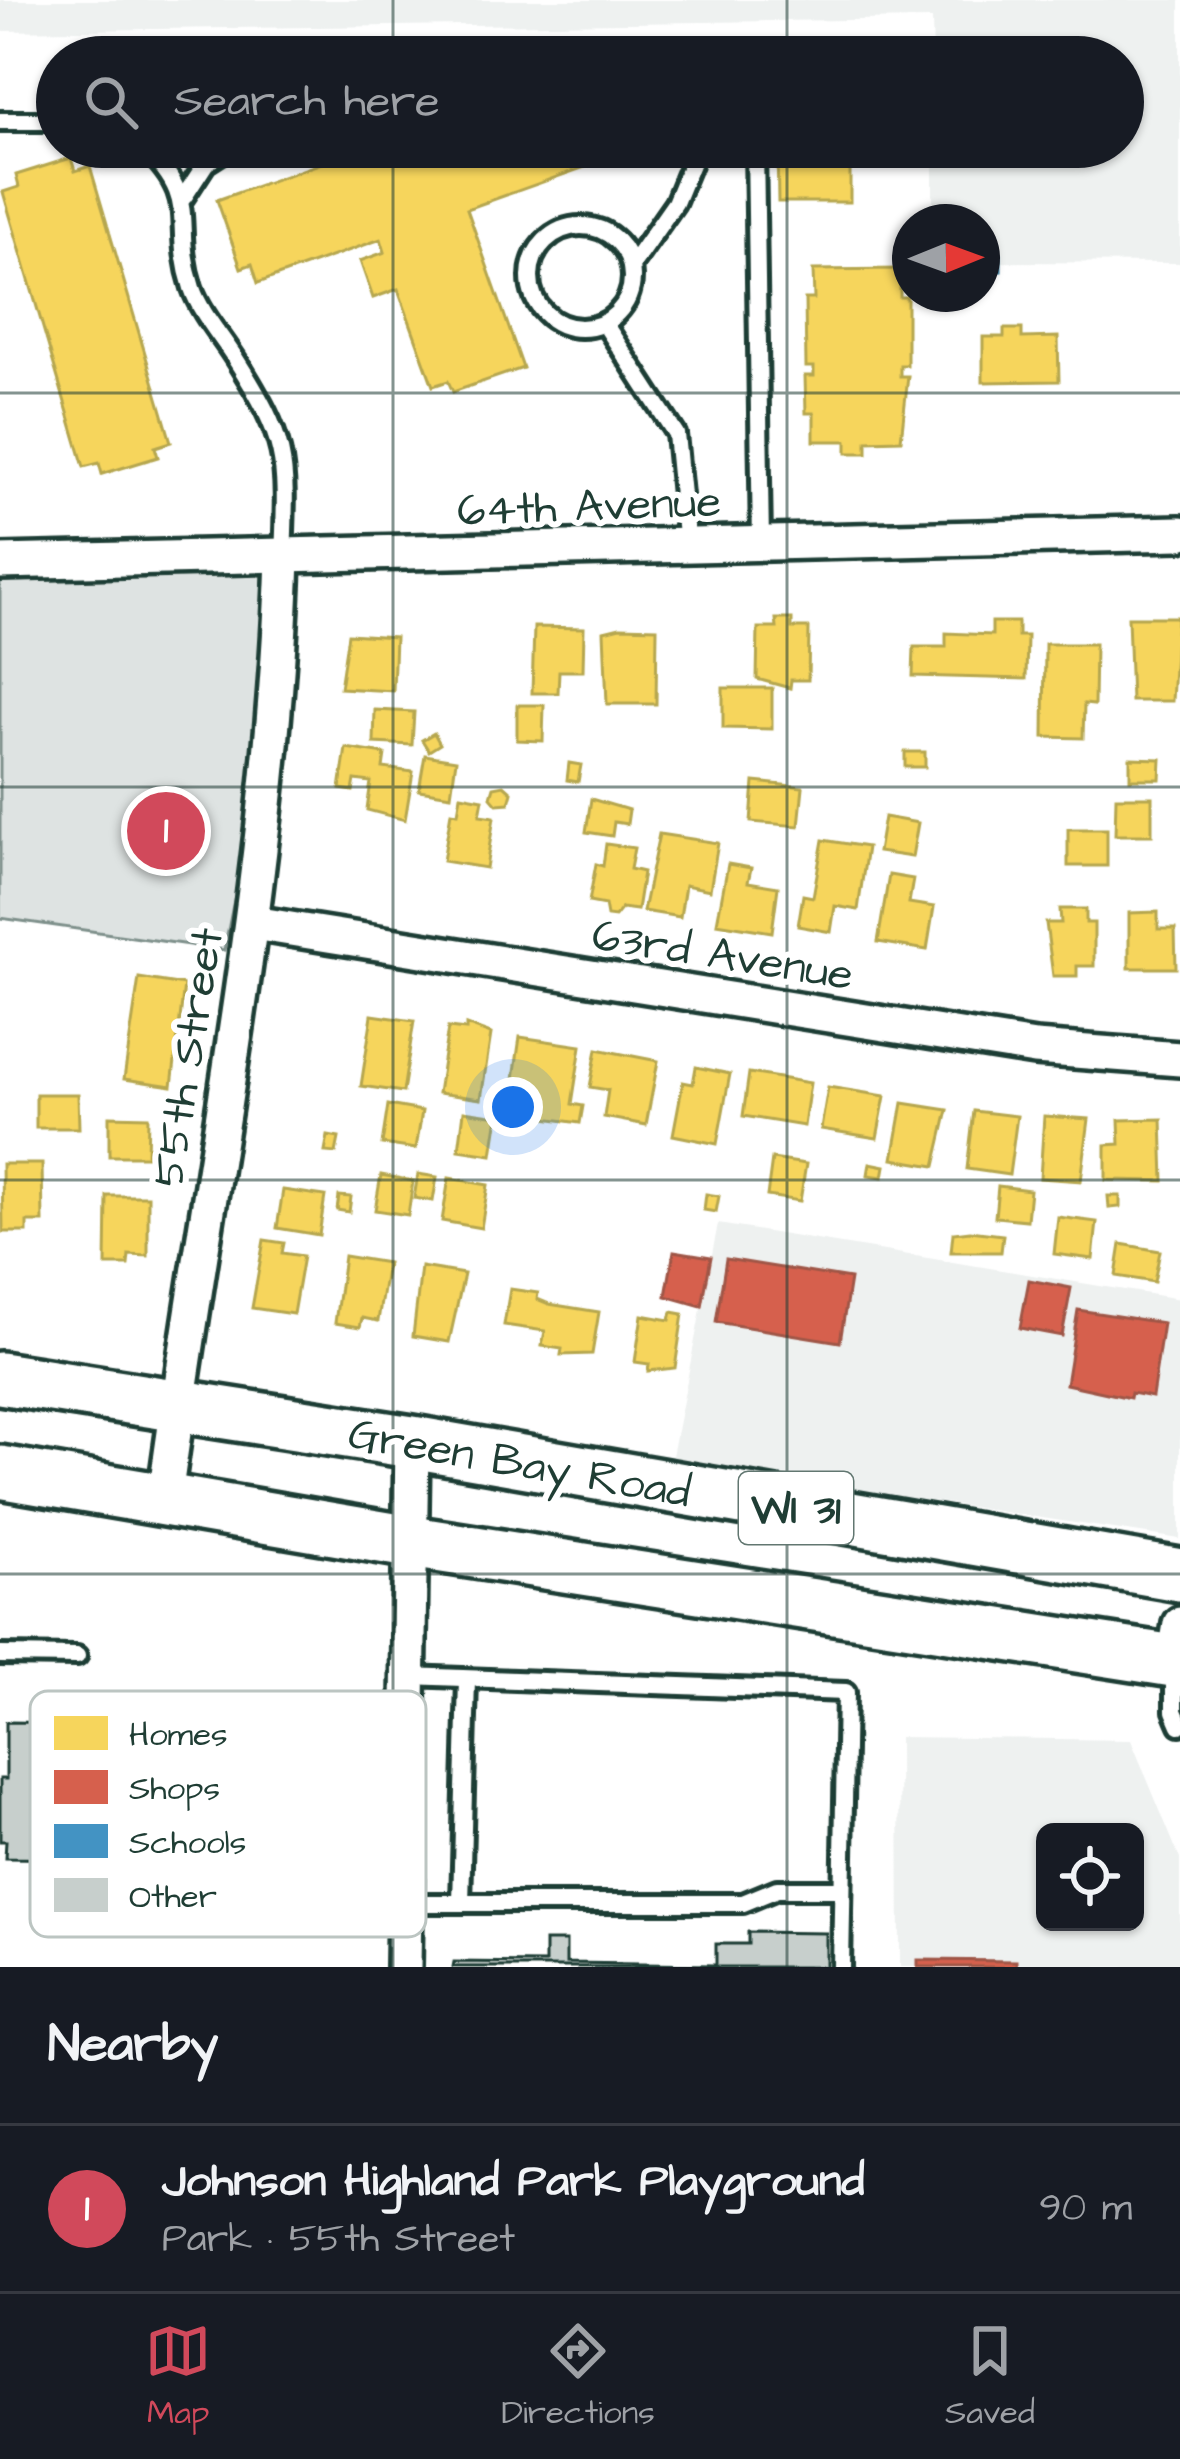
<!DOCTYPE html>
<meta charset="utf-8">
<style>
body{margin:0;font-family:"Architects Daughter",sans-serif;background:#20242c;color:#f1f3f6}
.controls{position:absolute;right:36px;bottom:36px;display:grid;overflow:hidden;border-radius:18px;box-shadow:0 3px 9px #0004}
.controls button{width:108px;height:108px;display:grid;place-items:center;padding:0;border:0;border-bottom:3px solid #363941;background:#171b24;color:#f1f3f6;font:60px sans-serif}
.compass{position:absolute;left:892px;top:204px;width:108px;height:108px;border-radius:50%;background:#171b24;box-shadow:0 3px 9px #0004;rotate:89deg}
.you{position:absolute;left:513px;top:1107px;width:42px;height:42px;margin:-30px;border:9px solid #fff;border-radius:50%;background:#1a73e8;box-shadow:0 0 0 18px #1a73e833}
.badge{display:grid;place-items:center;width:78px;height:78px;border-radius:50%;background:#d1495b;color:#fff;font-size:39px;font-weight:700}
.pin{position:absolute;translate:-50% -50%;border:6px solid #fff;box-shadow:0 3px 12px #0006}
.list{margin:0;padding:0;list-style:none}
h2{display:flex;justify-content:space-between;align-items:center;height:156px;margin:0;padding:0 48px;font-size:51px}
h2 small{font-size:39px;font-weight:400;color:#9ea1a6}
.list li{display:grid;grid-template-columns:78px 1fr auto;gap:36px;align-items:center;box-sizing:border-box;height:168px;padding:0 48px;border-top:3px solid #363941}
.list b{display:block;font-size:45px;white-space:nowrap}
.list p{margin:0;font-size:39px;white-space:nowrap;color:#9ea1a6}
.list em{font-size:39px;font-style:normal;color:#9ea1a6}
.icon{flex:none;width:66px;height:66px;fill:none;stroke:currentColor;stroke-width:2;stroke-linecap:round;stroke-linejoin:round}
.map{position:relative;flex:none;width:1180px;height:1967px;overflow:hidden}
.search{position:absolute;background:#171b24;box-shadow:0 3px 9px #0004;left:36px;right:36px;top:36px;height:132px;display:flex;align-items:center;gap:30px;box-sizing:border-box;padding:0 42px;border-radius:66px;color:#9ea1a6;font-size:45px}
.sheet{height:324px;background:#171b24}
nav{display:flex;justify-content:space-around;align-items:center;box-sizing:border-box;height:168px;border-top:3px solid #363941;background:#171b24;font-size:33px;color:#9ea1a6}
nav a{display:grid;justify-items:center;gap:6px}
nav .on{color:#d1495b}
.map>svg:first-child{display:block}
.built{fill:#eef1f0;fill-rule:evenodd}
.green{fill:#dee3e2;stroke:#7e908b;stroke-width:3}
.homes{fill:#f6d55c;stroke:#b6a750;stroke-width:3}
.shops{fill:#d6604d;stroke:#9f5646;stroke-width:3}
.schools{fill:#4393c3;stroke:#387998;stroke-width:3}
.building{fill:#c7cfcc;stroke:#1f3d34;stroke-width:3}
.lines{fill:none;stroke-linecap:round;stroke-linejoin:round}
.service-casing{stroke:#1f3d34;stroke-width:26}
.minor-casing{stroke:#1f3d34;stroke-width:42}
.primary-casing{stroke:#1f3d34;stroke-width:60}
.service{stroke:#fff;stroke-width:16}
.minor{stroke:#fff;stroke-width:33}
.primary{stroke:#fff;stroke-width:51}
.grid{fill:none;stroke:#1f3d34;stroke-width:3;stroke-opacity:0.55}
.labels{text-anchor:middle;stroke-width:12;stroke-linejoin:round;paint-order:stroke}
.shield{fill:#fff;stroke:#627771;stroke-width:3}
.shield-label{font-size:42px;font-weight:bold;fill:#1f3d34}
.street-label{font-size:45px;fill:#1f3d34;stroke:#fff}
.key{fill:#fff;stroke:#bcc5c2;stroke-width:3}
.key-label{font-size:33px;fill:#1f3d34}
</style>
<div class="map">
<svg width="1180" height="1967" viewBox="0 0 1180 1967">
<rect width="100%" height="100%" fill="#fff"/>
<filter id="ink" filterUnits="userSpaceOnUse"><feTurbulence type="fractalNoise" baseFrequency=".00833" numOctaves="2"/><feDisplacementMap in="SourceGraphic" scale="24" xChannelSelector="R" yChannelSelector="G"/><feConvolveMatrix kernelMatrix="1 2 1 2 8 2 1 2 1" color-interpolation-filters="sRGB"/></filter>
<g filter="url(#ink)">
<g class="built">
<path d="M0 0H1180V263L982 262V222H933V147H1123V57H933L932 19 0 31Z"/>
<path d="M718 1224 1180 1299V1539L671 1461Z"/>
<path d="M899 1737 1131 1740 1180 1859V1967H900ZM1045 1832H1135V1922H1045Z"/>
</g>
<path class="green" d="M270 570 267 735 224 950 0 918V571Z"/>
<g class="homes">
<rect x="777" y="53" width="73" height="4"/>
<path d="M367 147H641L467 209 523 368 453 392 448 381 433 386 398 289 373 298 360 261 385 252 381 239 258 283 252 264 241 268 217 200Z"/>
<path d="M777 147H850V202H778Z"/>
<path d="M71 158 75 171 90 166 171 442 155 447 158 457 102 474 99 463 84 467 3 192 19 187 16 175Z"/>
<path d="M900 269V297H907V365H900V376H908L901 440 867 441V453H847V441H814V413H806L805 376H814V367H806L805 299H814L813 270Z"/>
<path d="M1004 329H1022V338L1058 337 1059 381 983 382V337H1004Z"/>
<path d="M1128 617H1177L1172 701H1131Z"/>
<path d="M776 619H792V628H809L808 680H791L790 688 757 679 758 628H777Z"/>
<path d="M992 622H1018V636H1027L1026 679 913 676 914 647H946V633L992 635Z"/>
<path d="M534 627 584 628 583 671H559L558 693H532Z"/>
<path d="M620 627 657 628 656 704H607L604 631Z"/>
<path d="M348 634 395 637 393 691 340 688Z"/>
<path d="M1045 644H1095L1094 705 1084 704 1083 738 1044 737Z"/>
<path d="M723 688H772V729L723 728Z"/>
<path d="M517 705H544L543 741 517 740Z"/>
<path d="M375 710 414 712 412 745 374 743Z"/>
<path d="M434 733 440 744 429 751 422 740Z"/>
<path d="M346 748 385 754 383 768 413 772 405 820 367 810 371 782 355 780 353 791 340 789Z"/>
<rect x="905" y="752" width="20" height="15"/>
<path d="M425 755 456 760 451 795 419 790Z"/>
<path d="M1130 758 1161 759 1160 779H1130Z"/>
<path d="M569 763 581 765 578 782 567 780Z"/>
<path d="M754 782 803 787 799 826 751 822Z"/>
<path d="M504 785 512 792 509 803 497 804 491 797 494 787Z"/>
<path d="M461 795 483 799 480 815 494 817 486 868 443 861 451 812 458 813Z"/>
<path d="M1116 797H1152V835H1115Z"/>
<path d="M591 799 629 810 627 824 614 822 612 836 586 832Z"/>
<path d="M884 817 918 823 912 857 878 852Z"/>
<rect x="1068" y="829" width="39" height="37"/>
<path d="M659 834 718 843 710 890 685 885 680 917 643 911Z"/>
<path d="M823 840 867 847 858 910 835 906 831 932 798 926 803 895 813 897Z"/>
<path d="M606 844 634 848 630 869 643 872 637 910 622 908 615 917 607 916 605 905 589 902 596 864 603 866Z"/>
<path d="M728 864 751 868 748 882 778 887 772 932 717 923Z"/>
<path d="M889 875 913 879 909 903 934 907 927 950 878 942Z"/>
<path d="M1060 909H1086V923H1094V966H1077V976H1053L1046 923H1061Z"/>
<path d="M1158 912V929H1175L1176 968H1129V913Z"/>
<path d="M139 978 184 985 172 1086 124 1079Z"/>
<path d="M372 1015 414 1021 403 1092 361 1086Z"/>
<path d="M466 1025 491 1034 481 1099 438 1093 448 1028 466 1030Z"/>
<path d="M520 1037 581 1046 572 1104 583 1106 580 1123 509 1113Z"/>
<path d="M597 1049 658 1061 646 1125 604 1117 608 1090 590 1087Z"/>
<path d="M696 1067 730 1074 717 1144 673 1135 683 1082 693 1084Z"/>
<path d="M749 1073 810 1083 804 1126 743 1116Z"/>
<path d="M828 1087 885 1096 877 1138 821 1129Z"/>
<path d="M36 1094H78L79 1128H36Z"/>
<path d="M903 1103 948 1110 935 1166 893 1159Z"/>
<path d="M388 1105 422 1111 416 1149 382 1144Z"/>
<path d="M464 1111 498 1116 492 1155 459 1150Z"/>
<path d="M974 1111 1017 1116 1009 1175 967 1169Z"/>
<path d="M109 1116 148 1117 147 1156H109Z"/>
<path d="M1044 1116 1089 1119 1081 1181 1040 1178Z"/>
<path d="M1162 1119 1164 1181 1106 1180V1145L1120 1144 1119 1120Z"/>
<path d="M328 1136 339 1138 336 1153 325 1152Z"/>
<path d="M772 1159 806 1164 800 1201 767 1196Z"/>
<path d="M870 1163 885 1166 883 1177 868 1175Z"/>
<path d="M2 1164H42L43 1222H27V1232H3Z"/>
<path d="M418 1174 437 1177 433 1201 414 1198Z"/>
<path d="M381 1175 413 1181 408 1215 375 1210Z"/>
<path d="M449 1178 488 1185 481 1228 442 1221Z"/>
<path d="M998 1186 1030 1190 1027 1220 995 1217Z"/>
<path d="M283 1190 325 1196 319 1235 277 1228Z"/>
<path d="M706 1194 719 1196 716 1212 704 1210Z"/>
<path d="M107 1196H148V1256L129 1255 128 1265H106Z"/>
<path d="M339 1196 351 1197 349 1212 337 1210Z"/>
<path d="M1108 1196H1120V1207L1109 1208Z"/>
<path d="M1058 1217 1097 1222 1093 1259 1054 1254Z"/>
<path d="M970 1231 1003 1235 1001 1252H951L953 1233Z"/>
<path d="M264 1240 284 1243 282 1253 303 1256 293 1314 252 1308Z"/>
<path d="M1121 1244 1160 1251 1154 1282 1116 1276Z"/>
<path d="M344 1256 387 1263 378 1321 362 1318 360 1327 335 1323Z"/>
<path d="M421 1267 464 1274 449 1342 413 1336Z"/>
<path d="M510 1289 538 1293 537 1299 549 1304 599 1312 592 1354 561 1355 562 1349 542 1346 545 1331 504 1325Z"/>
<path d="M672 1312 683 1314 675 1368 648 1371 649 1364 635 1362 642 1315 670 1320Z"/>
</g>
<g class="shops">
<path d="M674 1251 711 1257 702 1306 666 1296Z"/>
<path d="M726 1259 850 1279 840 1342 716 1322Z"/>
<path d="M1029 1280 1071 1288 1062 1336 1020 1328Z"/>
<path d="M1078 1310 1163 1323 1152 1397 1131 1393 1130 1398 1066 1384Z"/>
<path d="M918 1960 1016 1961V1967H918Z"/>
</g>
<path class="schools" d="M1001 254V271H984V255Z"/>
<g class="building">
<path d="M6 1722 85 1723 83 1859 5 1858 6 1841H0V1779H6Z"/>
<path d="M748 1932 826 1933V1967H453L454 1962 545 1963V1941H566V1963L716 1965V1944H748Z"/>
</g>
<g class="lines">
<defs>
<g id="service">
<path d="M562 57C602 46 636 38 674 57"/>
<path d="M0 121H57"/>
<path d="M144 147C203 203 170 220 192 288 200 312 221 336 235 358 289 443 287 460 283 557"/>
<path d="M755 147 761 544"/>
<path d="M184 197 206 163 231 147"/>
<circle cx="581" cy="277" r="51"/>
<path d="M631 266 675 203 698 147"/>
<path d="M604 323 676 434 687 546"/>
<path d="M0 1655 77 1656"/>
<path d="M1174 1668V1711L1180 1725"/>
<path d="M409 1676 846 1692 841 1967"/>
<path d="M406 1903H461L467 1679"/>
<path d="M461 1903H743L777 1889H842"/>
</g>
<g id="minor">
<path d="M0 562 1180 533"/>
<path d="M253 923 1035 1048 1180 1059"/>
<path d="M165 1497C207 1184 273 874 283 557"/>
<path d="M1174 1661 1180 1624"/>
<path d="M404 1967 412 1442"/>
</g>
<g id="primary">
<path d="M0 1378 412 1442 1180 1575"/>
<path d="M0 1472 411 1542 1180 1662"/>
</g>
</defs>
<use href="#service" class="service-casing"/>
<use href="#minor" class="minor-casing"/>
<use href="#primary" class="primary-casing"/>
<use href="#service" class="service"/>
<use href="#minor" class="minor"/>
<use href="#primary" class="primary"/>
</g>
</g>
<path class="grid" d="M393 0V57M787 0V57M393 147V1967M787 147V1967M0 393H1180M0 787H1180M0 1180H1180M0 1574H1180"/>
<g class="labels">
<rect class="shield" x="739" y="1472" width="114" height="72" rx="9"/>
<g class="shield-label">
<text x="796" y="1523">WI 31</text>
</g>
<g class="street-label">
<text transform="translate(589 504) rotate(-2)" y="16">64th Avenue</text>
<text transform="translate(723 953) rotate(9)" y="16">63rd Avenue</text>
<text transform="translate(186 1057) rotate(-81)" y="16">55th Street</text>
<text transform="translate(520 1461) rotate(10)" y="16">Green Bay Road</text>
</g>
</g>
<rect x="30" y="1691" width="396" height="246" rx="18" class="key"/>
<rect x="54" y="1716" width="54" height="34" fill="#f6d55c"/>
<rect x="54" y="1770" width="54" height="34" fill="#d6604d"/>
<rect x="54" y="1824" width="54" height="34" fill="#4393c3"/>
<rect x="54" y="1878" width="54" height="34" fill="#c7cfcc"/>
<g class="key-label">
<text x="129" y="1745">Homes</text>
<text x="129" y="1799">Shops</text>
<text x="129" y="1853">Schools</text>
<text x="129" y="1907">Other</text>
</g>
</svg>
<div class="controls">
<button><svg class="icon" aria-label="locate" viewBox="0 0 24 24"><circle cx="12" cy="12" r="6"/><path d="M12 2v4M12 18v4M2 12h4M18 12h4"/></svg></button>
</div>
<svg class="compass" viewBox="-18 -18 36 36"><path d="M0-13l5 13h-10z" fill="#e53935"/><path d="M0 13l5-13h-10z" fill="#9ea1a6"/></svg>
<div class="you"></div>
<div class="pin badge" style="left:166px;top:831px">1</div>
<div class="search"><svg class="icon" aria-label="search" viewBox="0 0 24 24"><circle cx="10" cy="10" r="6"/><path d="M15 15l6 6"/></svg>Search here</div>
</div>
<section class="sheet">
<h2>Nearby<small></small></h2>
<ul class="list">
<li><span class="badge">1</span><div><b>Johnson Highland Park Playground</b><p>Park · 55th Street</p></div><em>90 m</em></li>
</ul>
</section>
<nav>
<a class="on"><svg class="icon" aria-label="map" viewBox="0 0 24 24"><path d="M3 6l6-2 6 2 6-2v14l-6 2-6-2-6 2zM9 4v14M15 6v14"/></svg>Map</a>
<a><svg class="icon" aria-label="directions" viewBox="0 0 24 24"><path d="M12 3l9 9-9 9-9-9zM9 14v-3h6M13 9l2 2-2 2"/></svg>Directions</a>
<a><svg class="icon" aria-label="saved" viewBox="0 0 24 24"><path d="M7 4h10v16l-5-4-5 4z"/></svg>Saved</a>
</nav>
